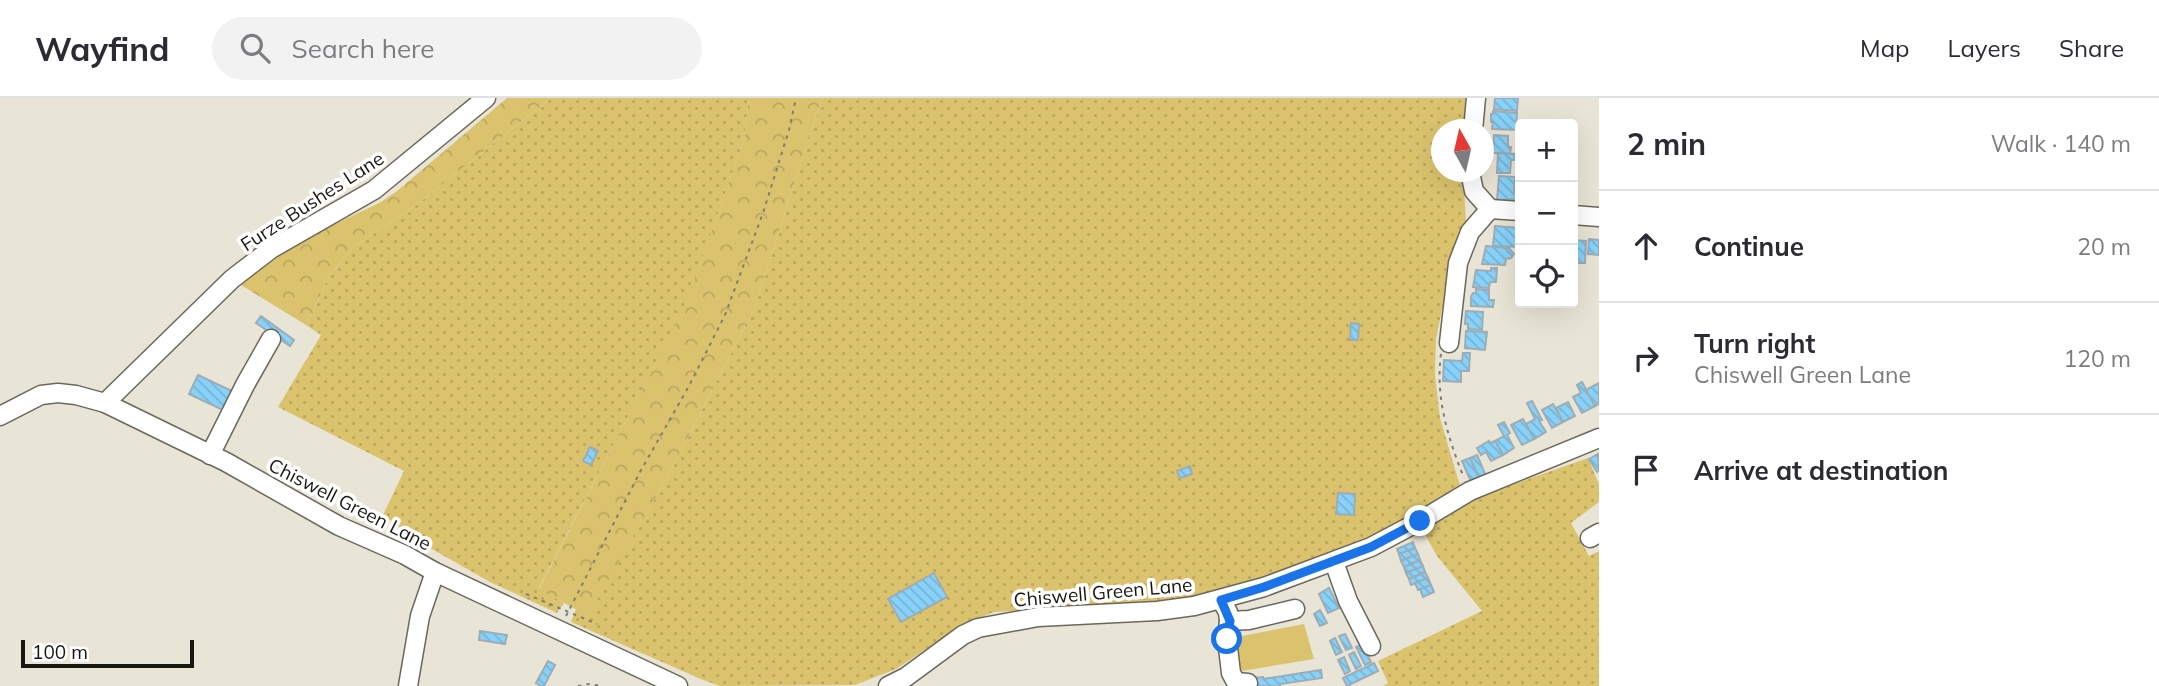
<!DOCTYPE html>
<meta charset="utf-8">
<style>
body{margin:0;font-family:Mulish,sans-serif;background:#f2f2f3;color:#2b2b33}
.controls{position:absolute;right:21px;top:21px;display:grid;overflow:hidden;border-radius:7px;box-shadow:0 7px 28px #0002}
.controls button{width:63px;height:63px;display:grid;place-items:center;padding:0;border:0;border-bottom:2px solid #e1e1e2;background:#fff;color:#2b2b33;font:35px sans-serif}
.compass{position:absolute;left:1431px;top:21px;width:63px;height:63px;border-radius:50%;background:#fff;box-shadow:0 7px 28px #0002;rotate:352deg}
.scale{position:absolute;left:21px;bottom:18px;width:173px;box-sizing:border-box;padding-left:7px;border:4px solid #181611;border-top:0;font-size:19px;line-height:24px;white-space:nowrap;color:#181611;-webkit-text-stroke:5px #fff;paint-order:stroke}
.stop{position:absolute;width:21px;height:21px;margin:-16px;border:5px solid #1a73e8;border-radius:50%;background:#fff}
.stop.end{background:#1a73e8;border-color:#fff;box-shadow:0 2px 7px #0008}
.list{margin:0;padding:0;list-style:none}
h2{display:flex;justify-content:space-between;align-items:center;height:91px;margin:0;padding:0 28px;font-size:30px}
h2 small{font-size:23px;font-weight:400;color:#7c7c81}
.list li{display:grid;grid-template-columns:46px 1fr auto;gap:21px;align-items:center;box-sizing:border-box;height:112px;padding:0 28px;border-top:2px solid #e1e1e2}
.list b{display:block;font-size:26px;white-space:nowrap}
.list p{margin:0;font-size:23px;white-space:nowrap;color:#7c7c81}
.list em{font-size:23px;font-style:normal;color:#7c7c81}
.icon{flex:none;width:38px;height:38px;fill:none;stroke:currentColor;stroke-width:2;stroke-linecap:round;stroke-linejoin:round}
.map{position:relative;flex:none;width:1599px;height:588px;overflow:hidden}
header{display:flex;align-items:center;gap:42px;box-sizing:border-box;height:98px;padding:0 35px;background:#fff;border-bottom:2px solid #e1e1e2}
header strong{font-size:33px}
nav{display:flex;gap:38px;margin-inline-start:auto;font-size:24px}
.search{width:490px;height:63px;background:#f2f2f3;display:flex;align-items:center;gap:18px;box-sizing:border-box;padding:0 24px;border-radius:38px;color:#7c7c81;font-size:26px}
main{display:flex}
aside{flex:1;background:#fff}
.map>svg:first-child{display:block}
.grass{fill:url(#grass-dots)}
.forest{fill:url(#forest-crowns)}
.pitch{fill:#dbc36e}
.building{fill:url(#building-back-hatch);stroke:#9eacb4;stroke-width:2}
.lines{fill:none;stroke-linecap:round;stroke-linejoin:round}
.minor-casing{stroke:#6b685b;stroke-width:21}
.path{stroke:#807d73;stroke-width:2;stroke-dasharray:3.5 5;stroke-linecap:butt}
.minor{stroke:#fff;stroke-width:18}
.route{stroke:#1a73e8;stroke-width:9}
.labels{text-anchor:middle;stroke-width:7;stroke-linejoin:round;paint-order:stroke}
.street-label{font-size:19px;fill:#181611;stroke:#fff}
</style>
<header>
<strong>Wayfind</strong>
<div class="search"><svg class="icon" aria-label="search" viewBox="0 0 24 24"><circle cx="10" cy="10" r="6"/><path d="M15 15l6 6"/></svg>Search here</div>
<nav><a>Map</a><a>Layers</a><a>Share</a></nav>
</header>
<main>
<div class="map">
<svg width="1599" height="588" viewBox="0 0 1599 588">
<defs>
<pattern id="grass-dots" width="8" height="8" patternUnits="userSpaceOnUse" patternTransform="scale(1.75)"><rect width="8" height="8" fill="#dbc36e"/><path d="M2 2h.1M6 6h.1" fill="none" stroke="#bba75e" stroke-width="1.8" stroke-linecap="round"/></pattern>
<pattern id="forest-crowns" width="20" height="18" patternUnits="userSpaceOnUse" patternTransform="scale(1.75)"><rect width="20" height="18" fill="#dbc36e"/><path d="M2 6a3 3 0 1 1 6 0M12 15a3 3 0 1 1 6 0" fill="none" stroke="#bba75e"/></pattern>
<pattern id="building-back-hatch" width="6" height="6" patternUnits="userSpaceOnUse" patternTransform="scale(1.75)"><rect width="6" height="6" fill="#88d2fa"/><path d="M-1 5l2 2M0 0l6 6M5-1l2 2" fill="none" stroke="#75b4d5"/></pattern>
</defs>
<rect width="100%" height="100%" fill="#e9e5d6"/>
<g class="grass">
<path d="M551 0H749L744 42 685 209 539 490 564 505 557 515 490 484 423 446 383 417 404 373 278 309 321 237 306 227 328 180 353 149 411 111Z"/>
<path d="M822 0H1468L1466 31 1442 32V74H1463L1466 125 1457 145 1446 192 1436 241 1435 277 1440 320 1460 388 1398 427 1332 454 1253 482 1196 498 1158 503 994 514 964 526 896 571 855 587 720 588 703 582 571 524 576 511 588 517 670 374 754 211Z"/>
<path d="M1588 360 1599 386V404L1571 425 1589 458 1599 453V588H1383L1388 585 1378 563 1482 513 1437 458 1421 429 1480 398Z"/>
</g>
<g class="forest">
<path d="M507 0H551L411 111 353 149 328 180 306 227 236 184 302 142 381 104 397 93Z"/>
<path d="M749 0H822L754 211 670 374 588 518 539 491 685 208 744 42Z"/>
</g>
<path class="pitch" d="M1304 526 1314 561 1236 574 1231 540Z"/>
<g class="building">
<path d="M1495 0H1518L1517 13 1494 11Z"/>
<path d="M1493 13 1517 15 1516 32 1492 31 1493 24H1491V16H1493Z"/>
<path d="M1494 37 1508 38V49H1511L1510 56 1493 55Z"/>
<path d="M1498 55 1515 56 1514 62H1511L1510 75H1497Z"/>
<path d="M1499 78 1515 79 1514 94H1518V101L1497 102Z"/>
<path d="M1495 128 1520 130 1518 149 1493 148Z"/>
<path d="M1589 141 1599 142V157L1588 156Z"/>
<path d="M1573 142 1586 143 1585 165H1576V162H1573Z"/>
<path d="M1486 148 1509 150 1514 156 1511 160 1506 161 1505 167 1482 166Z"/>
<path d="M1491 170H1497L1496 184H1490L1489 190 1473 189 1476 172 1491 173Z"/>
<path d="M1476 191 1489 192V202H1494L1493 209 1471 208V199L1473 195H1476Z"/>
<path d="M1466 213 1483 214 1482 232 1468 231V226H1465Z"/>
<path d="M261 218 294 242 290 248 256 225Z"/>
<path d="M1351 225 1359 226 1358 242H1350Z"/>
<path d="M1466 233 1487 234 1485 252 1465 250Z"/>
<path d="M1463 255H1470L1469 273H1461V284L1443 283 1444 262 1462 263Z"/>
<path d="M198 277 236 295 227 314 189 296Z"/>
<path d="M1582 284 1595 308 1582 315 1573 299 1581 295 1577 287Z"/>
<path d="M1599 285V306L1595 308 1586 292Z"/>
<path d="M1532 303 1542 322 1539 323 1546 334 1534 341 1526 326 1535 321 1527 305Z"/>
<path d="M1568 304 1575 318 1563 324 1556 310Z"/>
<path d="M1553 306 1563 324 1552 330 1542 312Z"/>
<path d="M1523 321 1534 341 1522 347 1511 327Z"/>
<path d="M1504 324 1510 335 1507 337 1514 350 1503 357 1495 343 1504 338 1498 327Z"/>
<path d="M1489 343 1490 345 1495 343 1503 357 1491 363 1486 354 1481 357 1477 350Z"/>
<path d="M590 349 598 353 591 367 583 363Z"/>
<path d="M1598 356 1599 373 1597 374 1589 361Z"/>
<path d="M1477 357 1486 378 1479 381 1470 360Z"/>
<path d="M1470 360 1479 381 1471 384 1462 363Z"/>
<path d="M1190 368 1192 376 1180 380 1177 373Z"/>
<path d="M1338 395 1355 396 1354 417 1336 416Z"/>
<path d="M1413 444 1415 450 1399 456 1397 451Z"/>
<path d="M1415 450 1418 456 1401 463 1399 456Z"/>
<path d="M1418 456 1420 462 1404 469 1401 463Z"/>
<path d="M1420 462 1423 468 1406 475 1404 469Z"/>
<path d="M1423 468 1425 474 1409 481 1406 475Z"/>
<path d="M1425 474 1428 480 1411 487 1409 481Z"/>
<path d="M934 475 947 499 901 524 888 501Z"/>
<path d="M1428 480 1431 487 1418 492 1415 485Z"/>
<path d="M1431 487 1434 494 1423 499 1420 491Z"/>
<path d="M1329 490 1339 510 1328 515 1319 496Z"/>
<path d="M1320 512 1327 525 1320 528 1314 516Z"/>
<path d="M480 533 507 537 505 546 479 542Z"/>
<path d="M1345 536 1352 550 1346 552 1339 538Z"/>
<path d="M1335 540 1342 554 1336 557 1330 543Z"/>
<path d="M1362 546 1371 564 1365 567 1356 549Z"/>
<path d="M1354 554 1361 568 1356 571 1349 557Z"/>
<path d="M1344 559 1350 573 1345 576 1338 562Z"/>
<path d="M548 563 555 567 544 588H541L536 585Z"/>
<path d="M1374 565 1378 573 1347 588 1343 580Z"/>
<path d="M1321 572 1322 580 1280 586V588H1255L1254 580 1263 579V581Z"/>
</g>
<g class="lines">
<defs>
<g id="minor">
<path d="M1473 32 1476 0"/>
<path d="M1470 74 1474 93 1490 111"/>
<path d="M1490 111 1520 113"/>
<path d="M1573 117 1599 119"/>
<path d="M1449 245 1458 165 1470 134 1490 111"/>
<path d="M105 305 232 181 271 151 374 92 486 0"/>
<path d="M0 318 41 297 58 295 76 297 105 305 226 364 339 428 405 457 435 474 678 588"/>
<path d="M210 357 245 287 271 241"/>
<path d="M1590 440 1599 435"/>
<path d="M1334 464 1348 503 1371 548"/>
<path d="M1221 502 1228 514 1229 523 1227 541 1231 575 1236 584 1248 585"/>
<path d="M1229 523 1249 522 1295 511"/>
<path d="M408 588 420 518 435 474"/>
<path d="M888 588 906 579 963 537 978 530 1038 519 1157 513 1194 508 1264 489 1371 449 1420 423 1470 393 1599 340"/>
</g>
</defs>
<use href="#minor" class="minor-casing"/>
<g class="path">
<path d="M1441 256C1435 299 1448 340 1464 380"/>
<path d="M526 496 597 526"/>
<path d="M566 518 640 374 689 288 725 217 763 115 789 32 796 0"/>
<path d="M578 588 589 586 601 588"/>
</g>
<use href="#minor" class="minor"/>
</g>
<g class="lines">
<path class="route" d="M1227 541 1230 523 1221 502 1264 489 1371 449 1420 423"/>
</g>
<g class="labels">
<g class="street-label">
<text transform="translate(312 103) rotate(-33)" y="7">Furze Bushes Lane</text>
<text transform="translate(350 406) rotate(27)" y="7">Chiswell Green Lane</text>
<text transform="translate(1103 494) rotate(-5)" y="7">Chiswell Green Lane</text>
</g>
</g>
</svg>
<div class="controls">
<button>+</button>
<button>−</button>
<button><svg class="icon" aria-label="locate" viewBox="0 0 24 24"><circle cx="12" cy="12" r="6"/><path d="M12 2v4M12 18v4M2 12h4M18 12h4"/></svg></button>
</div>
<svg class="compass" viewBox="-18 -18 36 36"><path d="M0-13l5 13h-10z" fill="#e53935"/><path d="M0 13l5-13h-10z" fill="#7c7c81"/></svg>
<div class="scale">100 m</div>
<div class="stop" style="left:1227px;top:541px"></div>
<div class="stop end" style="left:1420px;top:423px"></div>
</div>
<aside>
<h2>2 min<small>Walk · 140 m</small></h2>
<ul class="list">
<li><svg class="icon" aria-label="ahead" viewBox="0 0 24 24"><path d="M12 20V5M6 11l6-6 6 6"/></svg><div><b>Continue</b></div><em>20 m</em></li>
<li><svg class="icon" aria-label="right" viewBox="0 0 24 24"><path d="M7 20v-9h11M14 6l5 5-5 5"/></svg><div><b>Turn right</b><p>Chiswell Green Lane</p></div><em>120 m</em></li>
<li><svg class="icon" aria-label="arrive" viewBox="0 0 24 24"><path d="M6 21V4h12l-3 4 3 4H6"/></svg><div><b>Arrive at destination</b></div></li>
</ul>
</aside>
</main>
